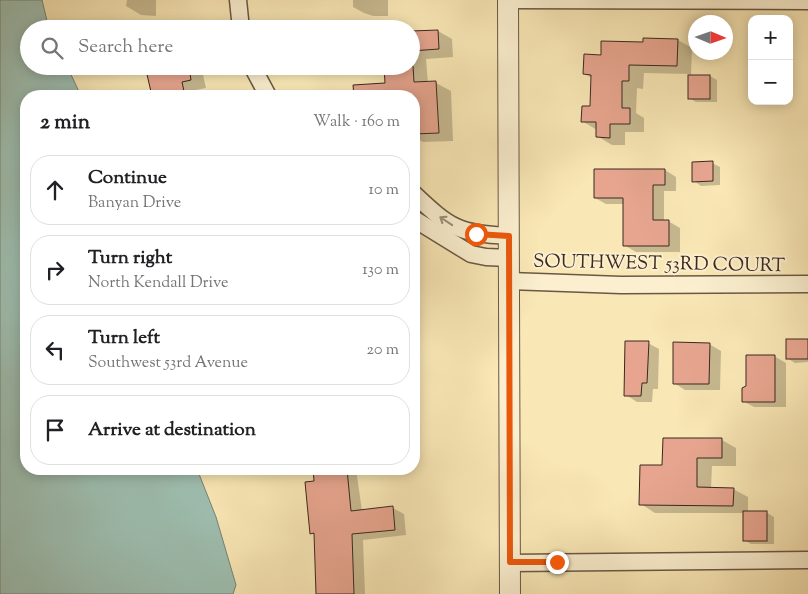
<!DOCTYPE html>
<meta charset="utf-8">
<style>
body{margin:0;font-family:"Sorts Mill Goudy",serif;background:#f2f2f2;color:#202124}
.controls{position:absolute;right:15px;top:15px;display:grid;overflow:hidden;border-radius:10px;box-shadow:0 2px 12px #0003}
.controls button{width:45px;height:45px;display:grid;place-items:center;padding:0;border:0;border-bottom:1px solid #e0e0e0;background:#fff;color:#202124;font:25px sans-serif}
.compass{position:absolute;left:688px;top:15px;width:45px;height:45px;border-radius:50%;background:#fff;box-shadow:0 2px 12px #0003;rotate:92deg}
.stop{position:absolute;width:15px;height:15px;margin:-11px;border:4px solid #ea580c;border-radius:50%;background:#fff}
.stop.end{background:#ea580c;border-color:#fff;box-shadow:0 1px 5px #0008}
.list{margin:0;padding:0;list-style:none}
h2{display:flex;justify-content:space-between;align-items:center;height:65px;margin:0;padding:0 20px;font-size:21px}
h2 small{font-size:16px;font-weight:400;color:#757577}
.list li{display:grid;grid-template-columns:32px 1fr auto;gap:15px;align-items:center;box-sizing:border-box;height:70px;margin:0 10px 10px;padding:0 10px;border:1px solid #e0e0e0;border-radius:20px}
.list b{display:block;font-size:19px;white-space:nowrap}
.list p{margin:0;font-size:16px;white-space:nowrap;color:#757577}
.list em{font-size:16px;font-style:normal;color:#757577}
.icon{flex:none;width:28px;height:28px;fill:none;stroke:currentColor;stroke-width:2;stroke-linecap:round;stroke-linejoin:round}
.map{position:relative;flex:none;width:808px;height:594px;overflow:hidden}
.search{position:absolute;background:#fff;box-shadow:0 2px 12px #0003;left:20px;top:20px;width:400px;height:55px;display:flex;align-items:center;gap:12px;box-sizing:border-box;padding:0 18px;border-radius:28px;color:#757577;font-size:19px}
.panel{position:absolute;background:#fff;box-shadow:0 2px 12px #0003;left:20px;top:90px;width:400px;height:385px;border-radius:20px}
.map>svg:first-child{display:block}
.water{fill:#9ebfb1;stroke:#768376}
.shadow{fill:#0003}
.building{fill:#e7a58f;stroke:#3b281e}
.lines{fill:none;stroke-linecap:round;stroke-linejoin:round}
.minor-casing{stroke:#6a5844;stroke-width:19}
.tertiary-casing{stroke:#6a5844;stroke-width:22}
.minor{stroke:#fbefcf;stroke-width:16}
.tertiary{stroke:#fbefcf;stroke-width:20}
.oneway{stroke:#9b8c76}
.route{stroke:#ea580c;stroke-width:6}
.labels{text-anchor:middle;stroke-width:4;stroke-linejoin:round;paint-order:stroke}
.street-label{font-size:19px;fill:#3b281e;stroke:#fbefcf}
</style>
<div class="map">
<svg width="808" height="594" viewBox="0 0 808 594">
<rect width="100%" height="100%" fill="#f9e7b5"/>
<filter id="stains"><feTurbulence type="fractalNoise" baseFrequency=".004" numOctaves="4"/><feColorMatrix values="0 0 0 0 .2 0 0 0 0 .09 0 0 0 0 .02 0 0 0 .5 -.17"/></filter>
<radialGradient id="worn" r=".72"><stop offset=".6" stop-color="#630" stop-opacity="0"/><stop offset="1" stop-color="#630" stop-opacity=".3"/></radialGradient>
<path class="water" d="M0 0H42L49 29H29V66H67L81 96H26V469H199V474L216 517 236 585 233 594H0Z"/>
<g class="shadow">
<path d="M127 0H156V16L141 15 126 6Z"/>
<path d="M353 0H388V16H373L364 13 353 7Z"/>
<path d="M438 31 452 39 453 57 426 59 428 83H436L451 91 453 141 423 142 414 137V96H372L371 85H386L411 66V32Z"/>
<path d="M678 40 692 48 691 76H710L717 80V102H696L689 98V74L644 73 643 89 637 88 636 113 644 118V132H625V145H612L597 136V130L582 121 591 108 592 78 585 74 602 56 644 44Z"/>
<path d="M147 66H201L206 88 196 90 197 96H153Z"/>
<path d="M712 163 720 167V185L701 186 694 181Z"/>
<path d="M595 170H665L676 177V191H664V221H668L680 228V252H636L624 245V204H606L595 198Z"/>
<path d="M808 340V362L795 363 787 358Z"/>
<path d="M648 343 659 349 658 389H653L652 402H637L626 395Z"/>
<path d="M709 344 721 351 720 390H685L674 383Z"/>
<path d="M774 356 786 363V407H754L743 401Z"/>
<path d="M722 440 736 448V466H712L711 489H733L748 497V512H766L774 517V544H751L744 540V513H655L641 504 664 466Z"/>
<path d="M314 469H356L362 511 393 508 404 514 406 535 363 540 365 594H317L315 535 311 533 315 482Z"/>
</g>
<g class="building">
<path d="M438 30 439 49 411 51V31Z"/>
<path d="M643 38 678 39 677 66 629 65V81H622V108H630V124H610V138L596 137V122H581L582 106H590L591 75 583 74 584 54 601 55V41L643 42Z"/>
<path d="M145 66H189L191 80 182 82 185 96H152Z"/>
<path d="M384 66H413L414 82 436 81 439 133 414 134V96H354L353 85 385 83Z"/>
<rect x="688" y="75" width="22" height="24"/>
<path d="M713 161V181L692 182V162Z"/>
<path d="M594 169H665V185H653V220H669V246H623V198H594Z"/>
<rect x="786" y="339" width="22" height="20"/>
<path d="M625 341H649L647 383H642L641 396H624Z"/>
<path d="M673 342 710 343 709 384H673Z"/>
<path d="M746 355H775V402H742V388L746 386Z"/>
<path d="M663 438H722V458H697V487L734 488 733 506 639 505 640 465H662Z"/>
<path d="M313 469H347L351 511 393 506 395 530 352 534 354 594H316L314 533 310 534 305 482 314 481Z"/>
<rect x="743" y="511" width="24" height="30"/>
</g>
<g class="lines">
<defs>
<g id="minor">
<path d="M238 0 241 29"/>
<path d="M508 0 808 1"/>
<path d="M252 66 268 96"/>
<path d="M414 194C451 229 458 233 509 236"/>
<path d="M414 219 471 254 486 257 509 258"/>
<path d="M509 281 621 285 808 284"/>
<path d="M510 563 808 560"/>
</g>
<path id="tertiary" d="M508 0 510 594"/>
</defs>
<use href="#minor" class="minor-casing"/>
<use href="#tertiary" class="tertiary-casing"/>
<use href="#minor" class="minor"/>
<use href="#tertiary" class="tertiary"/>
</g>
<defs><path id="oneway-shaft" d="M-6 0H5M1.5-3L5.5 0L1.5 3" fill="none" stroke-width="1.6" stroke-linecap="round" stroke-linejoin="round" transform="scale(1.25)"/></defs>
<use class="oneway" href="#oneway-shaft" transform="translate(446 221) rotate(-146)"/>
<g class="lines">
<path class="route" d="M476 234 509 236 510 562H557"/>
</g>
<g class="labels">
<g class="street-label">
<text transform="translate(659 262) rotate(1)" y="7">SOUTHWEST 53RD COURT</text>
</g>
</g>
<rect width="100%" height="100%" filter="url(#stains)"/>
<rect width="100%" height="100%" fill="url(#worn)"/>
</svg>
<div class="controls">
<button>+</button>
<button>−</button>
</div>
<svg class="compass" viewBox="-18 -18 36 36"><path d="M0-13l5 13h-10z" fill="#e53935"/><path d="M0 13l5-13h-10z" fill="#757577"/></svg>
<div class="stop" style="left:476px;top:234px"></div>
<div class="stop end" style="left:557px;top:562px"></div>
<div class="search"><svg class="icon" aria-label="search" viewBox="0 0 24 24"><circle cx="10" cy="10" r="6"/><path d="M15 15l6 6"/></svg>Search here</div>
<section class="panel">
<h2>2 min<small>Walk · 160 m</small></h2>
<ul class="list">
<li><svg class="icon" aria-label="ahead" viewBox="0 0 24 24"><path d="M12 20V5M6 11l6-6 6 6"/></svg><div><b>Continue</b><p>Banyan Drive</p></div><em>10 m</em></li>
<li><svg class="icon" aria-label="right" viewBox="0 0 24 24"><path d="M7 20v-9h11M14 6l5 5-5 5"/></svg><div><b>Turn right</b><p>North Kendall Drive</p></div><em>130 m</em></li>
<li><svg class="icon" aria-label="left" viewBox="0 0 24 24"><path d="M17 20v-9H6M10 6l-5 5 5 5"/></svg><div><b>Turn left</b><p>Southwest 53rd Avenue</p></div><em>20 m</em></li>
<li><svg class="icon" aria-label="arrive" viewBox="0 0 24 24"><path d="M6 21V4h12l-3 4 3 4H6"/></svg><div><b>Arrive at destination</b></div></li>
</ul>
</section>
</div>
